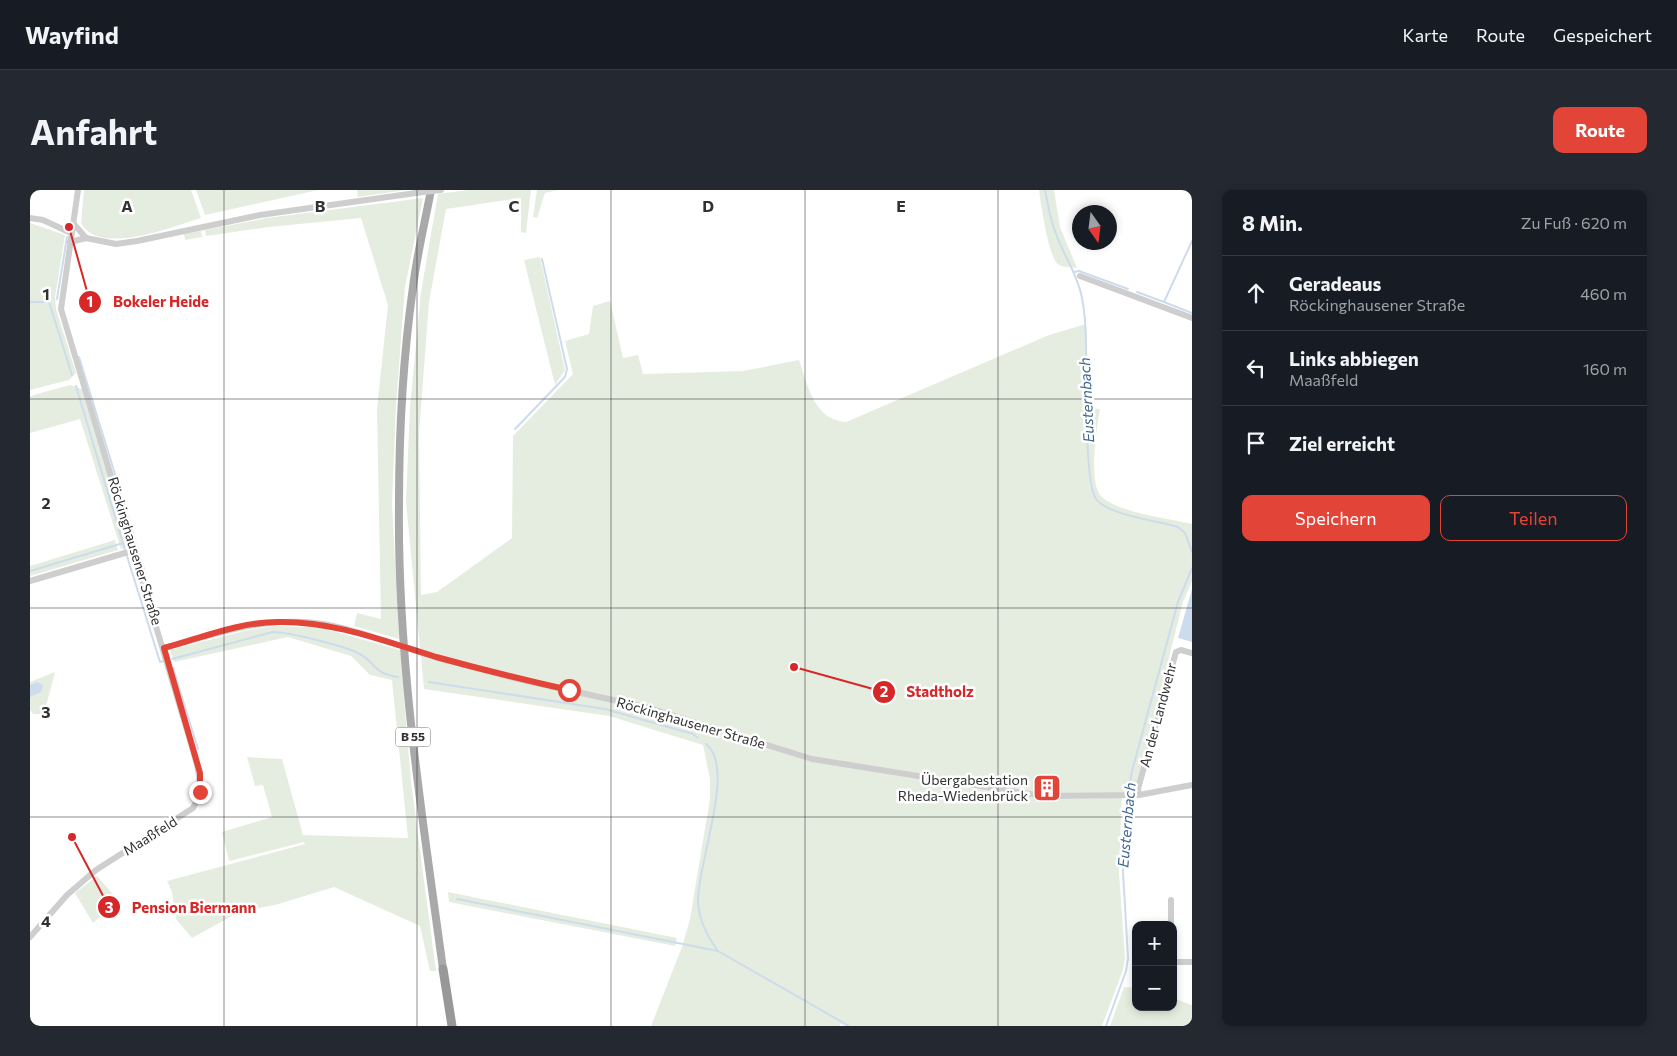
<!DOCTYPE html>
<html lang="de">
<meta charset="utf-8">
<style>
body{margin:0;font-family:Commissioner,sans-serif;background:#242831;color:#f1f3f6}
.controls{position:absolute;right:15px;bottom:15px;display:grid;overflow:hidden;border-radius:10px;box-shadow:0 2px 8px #0003}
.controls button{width:45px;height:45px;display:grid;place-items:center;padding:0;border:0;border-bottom:1px solid #363941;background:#171b24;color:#f1f3f6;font:25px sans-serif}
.compass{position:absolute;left:1042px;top:15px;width:45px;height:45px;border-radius:50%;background:#171b24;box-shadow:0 2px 8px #0003;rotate:166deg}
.stop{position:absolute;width:15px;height:15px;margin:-11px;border:4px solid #e34438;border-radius:50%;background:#fff}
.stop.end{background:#e34438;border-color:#fff;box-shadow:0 1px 5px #0008}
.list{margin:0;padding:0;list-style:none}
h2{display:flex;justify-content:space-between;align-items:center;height:65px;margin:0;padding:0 20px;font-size:21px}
h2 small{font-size:16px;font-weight:400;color:#9ea1a6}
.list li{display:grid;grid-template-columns:32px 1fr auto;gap:15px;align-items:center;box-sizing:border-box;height:75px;padding:0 20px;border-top:1px solid #363941}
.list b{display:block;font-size:19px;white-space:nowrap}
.list p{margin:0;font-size:16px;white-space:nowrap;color:#9ea1a6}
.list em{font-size:16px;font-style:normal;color:#9ea1a6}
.actions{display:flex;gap:10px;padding:15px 20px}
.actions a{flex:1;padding:11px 0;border:1px solid #e34438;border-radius:10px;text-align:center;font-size:18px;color:#e34438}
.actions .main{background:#e34438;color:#fff}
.icon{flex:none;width:28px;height:28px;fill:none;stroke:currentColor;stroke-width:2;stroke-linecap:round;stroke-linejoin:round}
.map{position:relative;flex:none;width:1162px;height:836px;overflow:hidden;border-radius:10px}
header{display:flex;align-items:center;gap:30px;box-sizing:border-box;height:70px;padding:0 25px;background:#171b24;border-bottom:1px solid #363941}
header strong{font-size:24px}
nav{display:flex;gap:28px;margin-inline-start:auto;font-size:18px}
.intro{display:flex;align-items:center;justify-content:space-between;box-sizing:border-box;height:120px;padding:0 30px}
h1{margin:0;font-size:35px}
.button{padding:12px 22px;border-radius:10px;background:#e34438;color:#fff;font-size:18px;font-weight:700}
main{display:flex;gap:30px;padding:0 30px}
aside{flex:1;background:#171b24;border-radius:10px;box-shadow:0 2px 8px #0003}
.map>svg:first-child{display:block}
.green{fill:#e5ede0}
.water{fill:#cddcec}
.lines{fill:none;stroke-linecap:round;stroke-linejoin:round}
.stream{stroke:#cddcec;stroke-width:2}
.minor{stroke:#cecece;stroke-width:6}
.major{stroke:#a9a9a9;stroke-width:8}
.highway{stroke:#989898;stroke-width:9}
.minor-bridge{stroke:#cecece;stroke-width:6}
.route{stroke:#e34438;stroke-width:6}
.grid{fill:none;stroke:#313131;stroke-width:1;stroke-opacity:0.55}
.labels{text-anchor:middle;stroke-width:5;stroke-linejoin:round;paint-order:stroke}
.shield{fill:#fff;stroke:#6f6f6f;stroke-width:1}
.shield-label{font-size:12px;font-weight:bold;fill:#313131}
.street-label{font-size:14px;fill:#313131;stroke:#fff}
.poi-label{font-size:14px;fill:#313131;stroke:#fff;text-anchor:end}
.water-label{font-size:15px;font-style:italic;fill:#3f6793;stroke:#fff}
.grid-label{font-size:16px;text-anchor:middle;font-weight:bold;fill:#313131;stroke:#fff;stroke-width:5;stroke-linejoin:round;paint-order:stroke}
.leader{fill:none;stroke:#d62828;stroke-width:2}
.callout-dot{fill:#d62828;stroke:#fff;stroke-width:2}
.mark-label{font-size:15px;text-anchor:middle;font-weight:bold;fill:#fff}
.callout-label{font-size:15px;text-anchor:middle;font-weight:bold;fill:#d62828;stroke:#fff;stroke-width:5;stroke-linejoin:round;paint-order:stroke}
</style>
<header>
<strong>Wayfind</strong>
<nav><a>Karte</a><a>Route</a><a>Gespeichert</a></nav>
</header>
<div class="intro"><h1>Anfahrt</h1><a class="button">Route</a></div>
<main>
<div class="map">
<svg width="1162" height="836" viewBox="0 0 1162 836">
<rect width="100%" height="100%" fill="#fff"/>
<g class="green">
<path d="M54 0H161L171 28C144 36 69 67 51 33Z"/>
<path d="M166 0H288L175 25Z"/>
<path d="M327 0H376L328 7Z"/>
<path d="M438 0H501L496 43 491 42V8L416 19 399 112 389 243 391 405 407 402 482 348 483 246 543 184 535 151 559 144 563 116 580 111 593 168 608 165 613 184 713 181 769 170C778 196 784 230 816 232L1019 145 1056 134 1059 218 1070 219C1067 237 1058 292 1071 306 1088 323 1138 328 1162 334V391L1153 412 1105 602H1092L1089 683 1095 768 1093 780 1072 836H816L811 834 809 836H621L652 757 660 729 680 609V589L673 555 579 526 394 499 376 312 380 217 391 102 408 4Z"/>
<path d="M507 0H528L515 3 507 28 503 27Z"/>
<path d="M1009 0H1024L1030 37 1047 78C1041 77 1033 78 1028 74 1018 66 1011 14 1009 0Z"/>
<path d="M393 8 375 97 366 216 362 313 369 449 324 436 327 423 351 429 347 219 358 115 331 28 239 37 176 46 175 40 237 28Z"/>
<path d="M0 33 35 45 25 107 26 119 46 183 39 190 0 200Z"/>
<path d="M171 41 172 47 155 50 154 44Z"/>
<path d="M510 67 535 180 525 195 494 70Z"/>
<path d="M40 195 52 199 101 356 91 359 50 229 0 243V206Z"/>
<path d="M85 350 88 360 0 386V376Z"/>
<path d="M245 436 292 438 370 460 381 592 406 781H400L390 736 304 697 245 715 211 721 162 748 146 729 142 702 137 691 275 654 274 652 199 671 192 642 242 627 233 595 225 596 217 567 252 569 273 645 378 648 362 490 340 485 321 466 258 447 144 472 140 460 218 440Z"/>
<path d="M25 482 14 524H3L0 520V492Z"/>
<path d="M67 686 89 711 63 733 45 703Z"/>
<path d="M418 702 647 748 645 756 419 712Z"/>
<path d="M1094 797 1106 798V817H1143V808L1162 815V836H1080Z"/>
</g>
<g class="water">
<path d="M1162 399V452L1148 448Z"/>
<path d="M7 492 13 495 11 502 0 507V495Z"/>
</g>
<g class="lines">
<g class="stream">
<path d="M1015 0C1018 15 1020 30 1026 44 1034 66 1048 85 1052 108 1055 123 1056 141 1056 157 1057 184 1054 292 1066 309 1078 325 1128 331 1148 337L1155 343 1162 362"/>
<path d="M1044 82 1049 81 1098 99"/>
<path d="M1107 102 1134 112 1162 51"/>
<path d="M27 109 37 47"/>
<path d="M0 112H19L42 185"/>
<path d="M1134 112 1162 123"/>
<path d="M49 167 123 408"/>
<path d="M46 196 95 360"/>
<path d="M485 239 535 187 537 179 512 69"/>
<path d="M97 366 130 472 134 471"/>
<path d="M0 381 93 353"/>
<path d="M142 469 243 442C259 442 315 456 330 464 348 474 340 482 368 487"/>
<path d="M143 478 168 559"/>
<path d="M399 492 575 519 663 544 668 548"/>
<path d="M676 554C707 577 666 678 668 712 669 731 677 746 688 761"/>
<path d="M427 709 688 761 819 836"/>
<path d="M1076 836 1096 781 1098 768 1093 682 1096 613 1102 581 1148 412 1162 378"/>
</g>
<g class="minor">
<path d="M0 28 13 30 41 43"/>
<path d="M43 33 56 48"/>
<path d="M40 52 56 48 86 54 107 51 230 25 386 3"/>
<path d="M1050 86 1162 128"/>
<path d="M0 391 105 360"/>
<path d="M134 458C186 444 237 425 293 434 313 437 333 444 353 450"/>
<path d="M406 467 484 488 619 518 782 569 1013 606 1109 605 1162 595"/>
<path d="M1109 605 1108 599 1146 462 1151 460 1162 463"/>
<path d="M1141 735V710"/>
<path d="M0 747 37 705 66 680 163 618C175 598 168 577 162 557L31 119 48 0"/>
<path d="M1143 769 1145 772H1162"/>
</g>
<path class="major" d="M401 0C395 32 387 64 383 97 373 168 369 241 369 313 367 469 392 625 413 779"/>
<path class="highway" d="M413 779 422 836"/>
<g class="minor-bridge">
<path d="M386 3 411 0"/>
<path d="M353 450 406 467"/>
</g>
</g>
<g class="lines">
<path class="route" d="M170 602V583L134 458C171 448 209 432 248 432 304 431 354 451 406 467 450 479 494 490 539 500"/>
</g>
<path class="grid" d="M194 0V836M387 0V836M581 0V836M775 0V836M968 0V836M0 209H1162M0 418H1162M0 627H1162"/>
<defs>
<symbol id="building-square" viewBox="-11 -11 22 22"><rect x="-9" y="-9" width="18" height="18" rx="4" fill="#e34438" stroke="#fff"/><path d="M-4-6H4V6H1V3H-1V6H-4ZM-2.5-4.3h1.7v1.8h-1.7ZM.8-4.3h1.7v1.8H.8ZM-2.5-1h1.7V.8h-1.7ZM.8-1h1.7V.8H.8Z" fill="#fff"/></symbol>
</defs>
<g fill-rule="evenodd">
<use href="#building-square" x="1001" y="582" width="32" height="32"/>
</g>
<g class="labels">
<rect class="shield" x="365.5" y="537.5" width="35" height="19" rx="4"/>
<g class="shield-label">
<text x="383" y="551">B 55</text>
</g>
<g class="street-label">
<text transform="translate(105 361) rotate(73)" y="5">Röckinghausener Straße</text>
<text transform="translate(1128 525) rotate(-75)" y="5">An der Landwehr</text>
<text transform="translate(661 533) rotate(16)" y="5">Röckinghausener Straße</text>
<text transform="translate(120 646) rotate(-32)" y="5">Maaßfeld</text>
</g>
<g class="poi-label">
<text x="998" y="595">Übergabestation<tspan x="998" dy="16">Rheda-Wiedenbrück</tspan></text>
</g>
<g class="water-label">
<text transform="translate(1057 210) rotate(-93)" y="5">Eusternbach</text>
<text transform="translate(1097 635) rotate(-85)" y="5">Eusternbach</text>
</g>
</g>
<g class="grid-label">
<text x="97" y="22">A</text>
<text x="290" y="22">B</text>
<text x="484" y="22">C</text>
<text x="678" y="22">D</text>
<text x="871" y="22">E</text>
<text x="16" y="110">1</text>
<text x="16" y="319">2</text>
<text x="16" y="528">3</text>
<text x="16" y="737">4</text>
</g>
<path class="leader" d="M39 37L60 112M764 477L854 502M42 647L79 717"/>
<g class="callout-dot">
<circle cx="39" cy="37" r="5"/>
<circle cx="764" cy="477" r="5"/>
<circle cx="42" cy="647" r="5"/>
<circle cx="60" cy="112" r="12"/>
<circle cx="854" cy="502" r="12"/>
<circle cx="79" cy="717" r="12"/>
</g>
<g class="mark-label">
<text x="60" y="117">1</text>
<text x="854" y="507">2</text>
<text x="79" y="723">3</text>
</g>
<g class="callout-label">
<text x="131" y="117">Bokeler Heide</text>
<text x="910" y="507">Stadtholz</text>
<text x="164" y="723">Pension Biermann</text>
</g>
</svg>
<div class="controls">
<button>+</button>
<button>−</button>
</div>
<svg class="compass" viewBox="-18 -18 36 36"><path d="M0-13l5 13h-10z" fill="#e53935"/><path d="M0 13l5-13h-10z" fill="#9ea1a6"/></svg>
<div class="stop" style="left:539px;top:500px"></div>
<div class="stop end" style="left:170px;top:602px"></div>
</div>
<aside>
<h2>8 Min.<small>Zu Fuß · 620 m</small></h2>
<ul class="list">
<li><svg class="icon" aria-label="ahead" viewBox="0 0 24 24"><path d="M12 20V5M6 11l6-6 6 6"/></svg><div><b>Geradeaus</b><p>Röckinghausener Straße</p></div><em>460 m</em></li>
<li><svg class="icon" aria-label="left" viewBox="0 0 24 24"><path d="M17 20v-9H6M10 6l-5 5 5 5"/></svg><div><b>Links abbiegen</b><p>Maaßfeld</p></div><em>160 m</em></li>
<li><svg class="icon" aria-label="arrive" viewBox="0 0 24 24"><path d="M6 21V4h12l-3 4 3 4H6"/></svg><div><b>Ziel erreicht</b></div></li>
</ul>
<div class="actions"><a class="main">Speichern</a><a>Teilen</a></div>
</aside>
</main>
